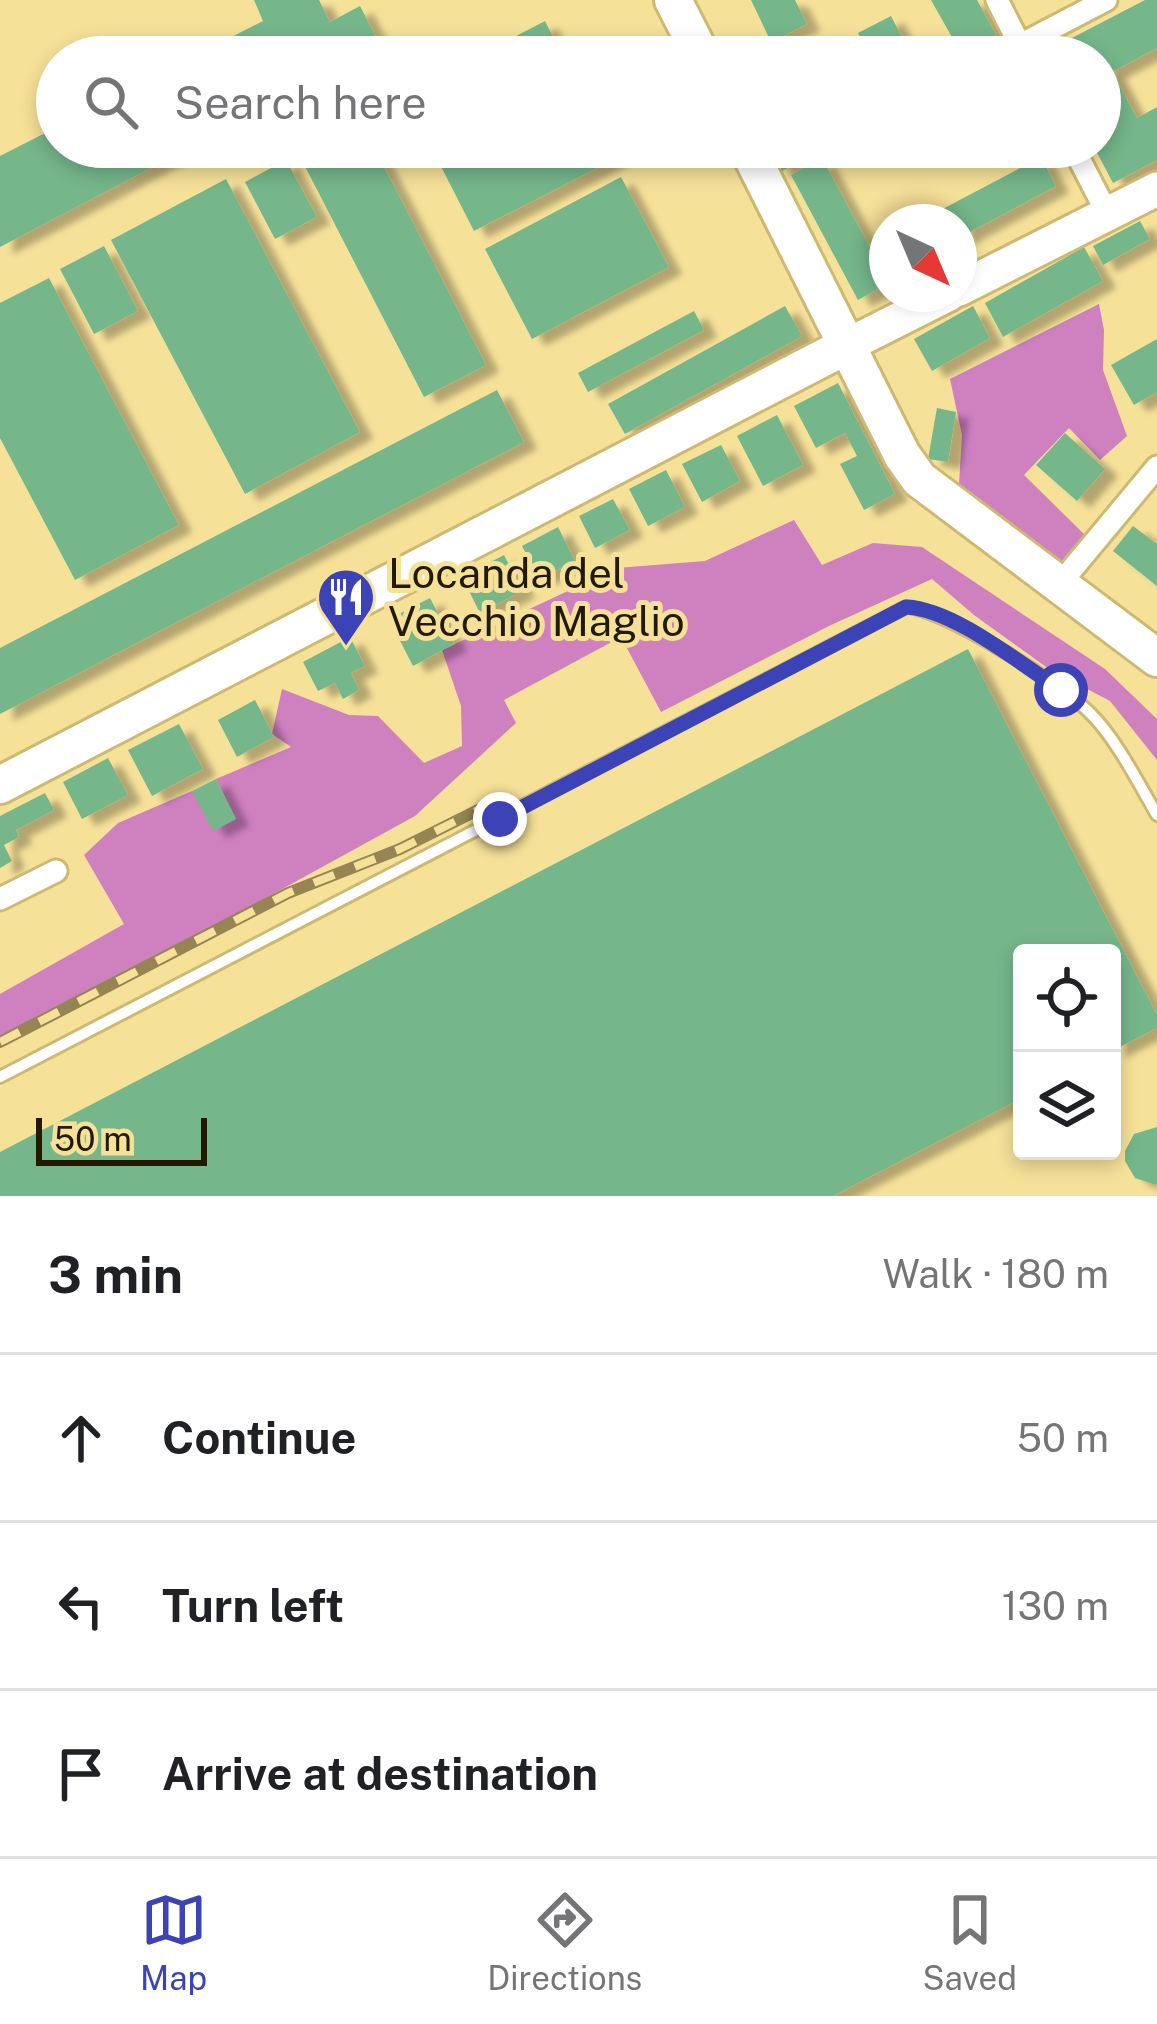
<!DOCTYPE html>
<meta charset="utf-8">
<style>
body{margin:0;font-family:"Public Sans",sans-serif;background:#f6f6f6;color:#202124}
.controls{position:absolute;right:36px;bottom:36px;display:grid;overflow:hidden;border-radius:12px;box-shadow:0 6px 18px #0003}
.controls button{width:108px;height:108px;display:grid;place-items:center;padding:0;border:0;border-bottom:3px solid #e0e0e0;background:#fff;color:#202124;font:60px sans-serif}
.compass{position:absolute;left:869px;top:204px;width:108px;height:108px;border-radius:50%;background:#fff;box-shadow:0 6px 18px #0003;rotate:136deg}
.scale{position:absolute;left:36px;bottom:30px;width:171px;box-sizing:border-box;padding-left:12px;border:6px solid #211900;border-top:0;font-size:33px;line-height:42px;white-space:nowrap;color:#211900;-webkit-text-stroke:9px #f6e199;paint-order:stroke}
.stop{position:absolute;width:36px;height:36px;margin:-27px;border:9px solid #3c43b7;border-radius:50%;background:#fff}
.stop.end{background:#3c43b7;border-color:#fff;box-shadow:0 3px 12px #0008}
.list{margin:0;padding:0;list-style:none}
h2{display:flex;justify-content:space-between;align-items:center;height:156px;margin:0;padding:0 48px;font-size:51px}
h2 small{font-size:39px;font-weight:400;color:#757577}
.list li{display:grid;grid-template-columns:78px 1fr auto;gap:36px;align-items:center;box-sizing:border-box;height:168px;padding:0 48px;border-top:3px solid #e0e0e0}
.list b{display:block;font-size:45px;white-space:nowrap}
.list em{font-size:39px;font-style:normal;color:#757577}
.icon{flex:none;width:66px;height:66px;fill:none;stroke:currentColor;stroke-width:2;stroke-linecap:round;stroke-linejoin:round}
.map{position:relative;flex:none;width:1157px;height:1196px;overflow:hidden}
.search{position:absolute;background:#fff;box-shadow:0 6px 18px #0003;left:36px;right:36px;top:36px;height:132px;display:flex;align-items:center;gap:30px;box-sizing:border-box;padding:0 42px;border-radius:66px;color:#757577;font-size:45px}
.sheet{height:660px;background:#fff}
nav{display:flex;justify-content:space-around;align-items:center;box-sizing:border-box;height:168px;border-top:3px solid #e0e0e0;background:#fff;font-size:33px;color:#757577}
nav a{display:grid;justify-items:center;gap:6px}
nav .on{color:#3c43b7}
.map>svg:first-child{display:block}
.forest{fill:#ce80bf}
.building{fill:#74b68a;filter:url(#shadow)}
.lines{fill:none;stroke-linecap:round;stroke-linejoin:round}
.lane-casing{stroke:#ceb972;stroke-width:16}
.street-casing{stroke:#ceb972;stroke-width:27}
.secondary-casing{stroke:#ceb972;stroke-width:39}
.primary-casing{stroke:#ceb972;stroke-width:42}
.lane{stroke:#fff;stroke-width:10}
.street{stroke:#fff;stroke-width:21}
.secondary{stroke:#fff;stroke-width:33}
.primary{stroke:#fff;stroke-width:36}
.rail-casing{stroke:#948553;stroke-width:12}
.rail{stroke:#f6e199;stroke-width:8;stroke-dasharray:22;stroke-linecap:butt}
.route{stroke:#3c43b7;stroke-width:15}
.labels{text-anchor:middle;stroke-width:10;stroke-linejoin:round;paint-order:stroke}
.poi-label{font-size:42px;fill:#211900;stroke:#f6e199;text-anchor:start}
</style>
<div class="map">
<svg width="1157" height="1196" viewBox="0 0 1157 1196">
<defs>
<filter id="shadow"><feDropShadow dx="13" dy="7" stdDeviation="3" flood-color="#0004"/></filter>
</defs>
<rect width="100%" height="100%" fill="#f6e199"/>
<g class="forest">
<path d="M1099 304 1104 330 1103 370 1127 436 1100 460 1069 428 1024 475 1088 538 1043 579 959 484 962 435 950 379Z"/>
<path d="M794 520 822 565 873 543 922 547 1105 669 1157 719V760L1110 701 1049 669 974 615 932 579 831 625 661 712 621 637 504 700 516 723 415 816 0 1044V994L124 924 84 855 118 823 192 791 235 819 216 779 291 747 272 734 282 689 349 715 378 716 424 763 462 746 461 706 442 650 617 568 705 561Z"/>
</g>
<g class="building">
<path d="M254 0H319L330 22 360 6 381 47 363 57H192L263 21Z"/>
<path d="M751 0H795L807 24 771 42Z"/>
<path d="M931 0H977L996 35 962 55Z"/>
<path d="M1145 0H1157V48L1112 72 1137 118 1157 107V160L1113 183 1094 147H1100V57H1048L1045 52Z"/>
<path d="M891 16 912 57H869L858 33Z"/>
<path d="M545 21 563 57H476Z"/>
<path d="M57 127V147H191L0 247V156Z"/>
<path d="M309 147H374L486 365 424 397 298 153Z"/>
<path d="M431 147H609L615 159 474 231Z"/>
<path d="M768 147H810L814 155 780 172Z"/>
<path d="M1041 157 1056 186 959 238V222H918Z"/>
<path d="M822 158 887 279V284L858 300 791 175Z"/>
<path d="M286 160 317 217 275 239 245 182Z"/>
<path d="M621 177 669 267 532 339 485 249Z"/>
<path d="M226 179 360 432 245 494 111 240Z"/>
<path d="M1140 221 1150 239 1103 265 1093 246Z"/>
<path d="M104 246 138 311 94 334 60 269Z"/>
<path d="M1084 247 1103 281 1003 337 985 303Z"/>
<path d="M49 278 179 525 75 580 0 438V303Z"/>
<path d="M785 306 802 336 625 434 608 404Z"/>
<path d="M973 306 990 338 932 371 914 339Z"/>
<path d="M694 311 704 330 588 392 578 373Z"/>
<path d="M1157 339V392L1134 405 1111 365Z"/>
<path d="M838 383 895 494 864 510 840 464 857 456 845 433 816 448 794 406Z"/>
<path d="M497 390 524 442 0 714V648Z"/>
<path d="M937 408 956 412 948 462 928 459Z"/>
<path d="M777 415 803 465 763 486 737 436Z"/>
<path d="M1065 433 1105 469 1077 501 1036 465Z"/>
<path d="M721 445 740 481 702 502 682 464Z"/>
<path d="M666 470 685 507 648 526 629 489Z"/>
<path d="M613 499 630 530 595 548 579 516Z"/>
<path d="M1133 526 1157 544V586L1113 551Z"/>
<path d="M558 527 575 561 539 579 522 546Z"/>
<path d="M504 555 522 591 480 613 462 577Z"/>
<path d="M430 598 454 644 413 666 389 619Z"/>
<path d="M350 637 365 666 351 673 359 690 343 699 335 683 318 691 303 662Z"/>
<path d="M968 649 1157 1015V1028L1112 1051V953H1022V1098L833 1196H0V1152Z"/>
<path d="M255 700 274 737 237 757 218 720Z"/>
<path d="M179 724 203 769 152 796 128 750Z"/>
<path d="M108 758 128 795 82 819 63 782Z"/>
<path d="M216 779 236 819 213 831 192 791Z"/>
<path d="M45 793 54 810 16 830 19 837 4 845 12 861 0 868V816Z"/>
<path d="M1157 1127V1184H1153L1135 1178 1125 1161V1151L1134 1134Z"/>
</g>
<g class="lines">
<defs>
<path id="lane" d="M0 1077 906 607C944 609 1061 684 1090 713 1115 737 1139 784 1157 815"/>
<g id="street">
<path d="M997 0 1026 57"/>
<path d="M1020 45 1106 0"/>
<path d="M1073 147 1108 215"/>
<path d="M1058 586 1157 467"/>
<path d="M0 899 56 871"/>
</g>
<g id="secondary">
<path d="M959 289 1157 189"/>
<path d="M848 345 949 294"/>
</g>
<g id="primary">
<path d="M673 0 702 57"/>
<path d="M747 147 902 455 919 479 1157 658"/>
<path d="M0 785 848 345"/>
</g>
</defs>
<use href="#lane" class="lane-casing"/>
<use href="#street" class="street-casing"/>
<use href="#secondary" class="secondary-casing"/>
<use href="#primary" class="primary-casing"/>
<use href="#lane" class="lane"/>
<use href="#street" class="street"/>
<use href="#secondary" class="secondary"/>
<use href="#primary" class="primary"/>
<defs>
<path id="rail" d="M0 1042 288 893 400 849 484 807"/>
</defs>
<use href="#rail" class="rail-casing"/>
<use href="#rail" class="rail"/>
</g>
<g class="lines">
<path class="route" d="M500 819 906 607C954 609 1020 664 1061 690"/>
</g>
<defs>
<symbol id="restaurant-pin" viewBox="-11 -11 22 30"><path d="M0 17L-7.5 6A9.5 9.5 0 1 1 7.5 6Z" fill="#3c43b7" stroke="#f6e199"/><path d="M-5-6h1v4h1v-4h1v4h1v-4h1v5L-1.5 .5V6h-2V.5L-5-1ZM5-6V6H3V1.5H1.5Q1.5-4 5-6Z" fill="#fff"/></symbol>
</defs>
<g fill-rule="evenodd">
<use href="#restaurant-pin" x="313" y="564" width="66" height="90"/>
</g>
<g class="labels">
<g class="poi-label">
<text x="388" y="588">Locanda del<tspan x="388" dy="48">Vecchio Maglio</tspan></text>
</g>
</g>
</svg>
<div class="controls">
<button><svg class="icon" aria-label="locate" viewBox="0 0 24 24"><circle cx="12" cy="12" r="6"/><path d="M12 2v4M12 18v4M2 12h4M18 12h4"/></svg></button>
<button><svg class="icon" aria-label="layers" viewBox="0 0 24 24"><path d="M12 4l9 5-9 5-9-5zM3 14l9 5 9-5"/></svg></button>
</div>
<svg class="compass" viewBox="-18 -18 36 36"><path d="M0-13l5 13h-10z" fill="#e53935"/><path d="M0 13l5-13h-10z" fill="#757577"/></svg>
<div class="scale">50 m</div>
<div class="stop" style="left:1061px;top:690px"></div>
<div class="stop end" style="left:500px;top:819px"></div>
<div class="search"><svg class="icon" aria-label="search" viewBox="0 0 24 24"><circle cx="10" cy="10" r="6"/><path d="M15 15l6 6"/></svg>Search here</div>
</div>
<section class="sheet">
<h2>3 min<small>Walk · 180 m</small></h2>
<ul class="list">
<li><svg class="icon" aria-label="ahead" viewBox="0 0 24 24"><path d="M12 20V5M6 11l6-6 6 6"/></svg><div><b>Continue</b></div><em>50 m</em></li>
<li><svg class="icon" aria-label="left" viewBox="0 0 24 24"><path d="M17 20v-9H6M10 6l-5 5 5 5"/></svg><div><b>Turn left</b></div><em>130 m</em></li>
<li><svg class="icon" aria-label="arrive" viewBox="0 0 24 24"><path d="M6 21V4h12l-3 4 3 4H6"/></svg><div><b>Arrive at destination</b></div></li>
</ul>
</section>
<nav>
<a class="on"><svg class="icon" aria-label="map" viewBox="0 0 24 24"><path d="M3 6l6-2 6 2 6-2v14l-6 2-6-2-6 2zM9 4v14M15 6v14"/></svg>Map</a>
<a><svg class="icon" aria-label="directions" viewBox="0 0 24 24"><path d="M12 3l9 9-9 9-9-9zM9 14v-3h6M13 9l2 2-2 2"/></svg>Directions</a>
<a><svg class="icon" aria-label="saved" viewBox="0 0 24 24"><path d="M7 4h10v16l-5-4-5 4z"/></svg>Saved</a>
</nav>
